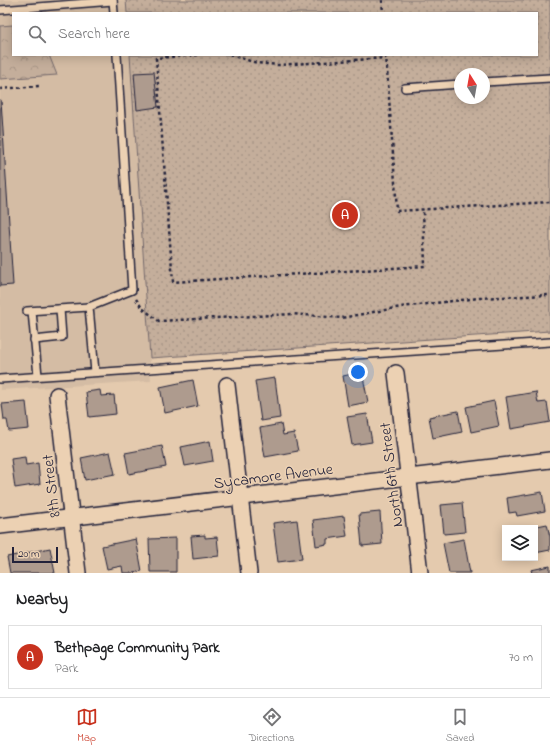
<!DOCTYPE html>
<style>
body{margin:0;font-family:"Indie Flower",sans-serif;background:#f2f2f2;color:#202124}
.controls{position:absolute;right:12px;bottom:12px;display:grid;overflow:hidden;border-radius:0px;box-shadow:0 2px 10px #0003}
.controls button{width:36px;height:36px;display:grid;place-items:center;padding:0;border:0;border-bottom:1px solid #e0e0e0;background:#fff;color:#202124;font:20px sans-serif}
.compass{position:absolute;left:454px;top:68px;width:36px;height:36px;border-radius:50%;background:#fff;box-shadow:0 2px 10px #0003;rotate:349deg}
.scale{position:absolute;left:12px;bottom:10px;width:46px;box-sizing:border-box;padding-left:4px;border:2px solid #22223b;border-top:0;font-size:11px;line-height:14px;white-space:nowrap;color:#22223b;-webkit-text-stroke:3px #ecd1b3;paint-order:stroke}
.you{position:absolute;left:358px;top:372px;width:14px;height:14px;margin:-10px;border:3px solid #fff;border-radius:50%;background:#1a73e8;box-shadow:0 0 0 6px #1a73e833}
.badge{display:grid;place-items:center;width:26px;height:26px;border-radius:50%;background:#c8321e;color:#fff;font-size:13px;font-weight:700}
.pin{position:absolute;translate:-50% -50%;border:2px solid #fff;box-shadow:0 1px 4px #0006}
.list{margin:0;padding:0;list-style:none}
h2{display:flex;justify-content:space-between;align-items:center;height:52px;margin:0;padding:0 16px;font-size:17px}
h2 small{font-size:13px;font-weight:400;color:#757577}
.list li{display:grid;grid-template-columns:26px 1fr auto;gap:12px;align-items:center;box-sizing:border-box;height:64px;margin:0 8px 8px;padding:0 8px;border:1px solid #e0e0e0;border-radius:0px}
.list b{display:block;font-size:15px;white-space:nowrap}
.list p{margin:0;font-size:13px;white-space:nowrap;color:#757577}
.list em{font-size:13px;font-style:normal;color:#757577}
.icon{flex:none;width:22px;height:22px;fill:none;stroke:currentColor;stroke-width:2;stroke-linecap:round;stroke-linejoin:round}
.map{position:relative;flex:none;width:550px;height:573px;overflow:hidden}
.search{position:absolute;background:#fff;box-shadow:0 2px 10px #0003;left:12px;right:12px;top:12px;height:44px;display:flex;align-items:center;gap:10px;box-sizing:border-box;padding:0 14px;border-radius:0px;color:#757577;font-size:15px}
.sheet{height:124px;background:#fff}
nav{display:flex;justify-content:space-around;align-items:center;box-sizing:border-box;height:56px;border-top:1px solid #e0e0e0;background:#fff;font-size:11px;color:#757577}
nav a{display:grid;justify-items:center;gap:2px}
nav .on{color:#c8321e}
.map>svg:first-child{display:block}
.built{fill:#d4bca4}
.forest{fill:url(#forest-crowns);stroke:#73686b}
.park{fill:url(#park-dots);stroke:#73686b;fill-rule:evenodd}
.building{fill:#ae9b8e;stroke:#22223b}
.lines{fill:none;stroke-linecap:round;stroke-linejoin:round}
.service-casing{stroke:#22223b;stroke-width:10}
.minor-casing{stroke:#22223b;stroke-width:18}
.path{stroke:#22223b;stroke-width:2.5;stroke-dasharray:3 3;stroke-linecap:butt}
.service{stroke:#ecd1b3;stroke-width:7}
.minor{stroke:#ecd1b3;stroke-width:15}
.labels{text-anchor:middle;stroke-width:3;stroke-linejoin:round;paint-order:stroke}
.street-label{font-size:16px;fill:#22223b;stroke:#ecd1b3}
</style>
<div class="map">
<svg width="550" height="573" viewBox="0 0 550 573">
<defs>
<pattern id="forest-crowns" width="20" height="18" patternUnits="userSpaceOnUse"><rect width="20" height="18" fill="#c4ae9b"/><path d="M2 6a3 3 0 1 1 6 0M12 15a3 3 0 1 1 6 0" fill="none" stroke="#a89586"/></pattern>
<pattern id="park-dots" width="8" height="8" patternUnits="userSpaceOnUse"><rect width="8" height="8" fill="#c4ae9b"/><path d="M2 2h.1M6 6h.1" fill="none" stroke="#a89586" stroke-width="1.8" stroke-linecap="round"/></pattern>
</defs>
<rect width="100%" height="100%" fill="#e4caae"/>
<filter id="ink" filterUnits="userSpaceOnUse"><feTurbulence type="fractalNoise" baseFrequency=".025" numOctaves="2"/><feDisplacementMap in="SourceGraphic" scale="8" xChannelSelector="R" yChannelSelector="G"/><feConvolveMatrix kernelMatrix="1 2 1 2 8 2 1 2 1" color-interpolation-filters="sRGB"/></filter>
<g filter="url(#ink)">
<path class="built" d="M0 0H126L127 13H13V55H130L151 381 0 390Z"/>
<path class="forest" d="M13 25V55H49L57 75 0 79V26Z"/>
<path class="park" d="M126 0H550V331L150 358 130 55H537V13H127ZM460 74H484V98H460Z"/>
<g class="building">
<path d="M154 72 158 107 137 110 134 73Z"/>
<path d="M0 100H1L13 285 0 286Z"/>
<path d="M362 372 368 402 348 406 343 376Z"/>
<path d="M275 378 280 418 261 421 255 381Z"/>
<path d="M193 380 198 406 165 413 160 387Z"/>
<path d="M100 390 101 396 114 395 116 414 89 417 86 392Z"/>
<path d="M536 392 538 403 547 402 550 422 511 429 506 397Z"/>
<path d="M494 401 499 426 471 432 466 407Z"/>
<path d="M26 402 29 429 9 431 7 420H4L2 404Z"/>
<path d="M458 411 462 432 433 438 429 417Z"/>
<path d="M367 414 372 442 352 445 347 417Z"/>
<path d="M281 424 283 435 294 433 298 451 265 457 260 428Z"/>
<path d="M210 441 213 461 185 466 181 447Z"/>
<path d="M162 446 166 467 129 474 125 453Z"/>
<path d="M110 452 115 474 85 480 81 458Z"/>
<path d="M25 457 26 465 38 463 40 484 15 488 11 459Z"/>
<path d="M542 492 545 511 517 516 516 512 509 513 507 498Z"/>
<path d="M462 503 465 532 444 534 441 505Z"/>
<path d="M380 512 382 544 362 546 359 514Z"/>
<path d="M344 516 347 536 327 539V544L316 546 313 520Z"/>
<path d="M297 520 302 559 278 562 273 523Z"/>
<path d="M547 524 550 537V550L535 553V528H528Z"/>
<path d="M205 535V538L217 537 219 556 193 559 191 536Z"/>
<path d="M176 538V572H150L149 539Z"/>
<path d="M136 539 142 571 133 573H123L122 566 107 569 102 546Z"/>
<path d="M464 539 470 573H449L443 543Z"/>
<path d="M50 548 55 573H10L7 557Z"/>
<path d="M550 566V573H532L531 570Z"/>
</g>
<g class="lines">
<defs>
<g id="service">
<path d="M113 0 114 13"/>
<path d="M0 10 113 1"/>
<path d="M484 82 550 78"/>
<path d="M405 88 460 84"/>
<path d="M27 311 89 307"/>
<path d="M32 311 38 376"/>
<path d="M34 340 62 337 60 309"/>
<path d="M95 372 89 307 132 290 117 55"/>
<path d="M0 379 550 342"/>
</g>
<g id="minor">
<path d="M396 373 420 573"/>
<path d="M227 385 249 573"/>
<path d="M57 395 78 573"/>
<path d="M0 526 550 460"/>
</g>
</defs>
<use href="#service" class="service-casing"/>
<use href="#minor" class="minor-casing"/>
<g class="path">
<path d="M382 0 383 13"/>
<path d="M198 55 156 58 173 282 425 266 423 209"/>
<path d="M230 55 257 63 278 65 386 58"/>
<path d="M386 55 397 211 550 202"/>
<path d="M0 89 40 86"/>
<path d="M136 299 142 308 159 321 293 314 341 318 401 307 479 298 550 295"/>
</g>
<use href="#service" class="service"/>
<use href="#minor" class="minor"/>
</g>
</g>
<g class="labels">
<g class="street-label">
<text transform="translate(273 475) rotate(-7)" y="6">Sycamore Avenue</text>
<text transform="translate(390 475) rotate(-97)" y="6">North 6th Street</text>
<text transform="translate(50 486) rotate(-97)" y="6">8th Street</text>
</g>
</g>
</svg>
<div class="controls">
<button><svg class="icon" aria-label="layers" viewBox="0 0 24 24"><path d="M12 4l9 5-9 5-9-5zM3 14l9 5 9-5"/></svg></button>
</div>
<svg class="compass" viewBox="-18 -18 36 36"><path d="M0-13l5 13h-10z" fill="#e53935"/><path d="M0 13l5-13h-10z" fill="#757577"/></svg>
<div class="scale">20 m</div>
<div class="you"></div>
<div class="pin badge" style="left:345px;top:215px">A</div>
<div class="search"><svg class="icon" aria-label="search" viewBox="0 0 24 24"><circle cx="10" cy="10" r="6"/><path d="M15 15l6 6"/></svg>Search here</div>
</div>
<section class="sheet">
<h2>Nearby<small></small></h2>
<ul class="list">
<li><span class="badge">A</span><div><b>Bethpage Community Park</b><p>Park</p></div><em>70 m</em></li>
</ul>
</section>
<nav>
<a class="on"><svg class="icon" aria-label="map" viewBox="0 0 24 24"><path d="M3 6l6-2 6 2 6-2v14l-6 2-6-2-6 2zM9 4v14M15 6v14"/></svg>Map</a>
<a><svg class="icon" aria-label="directions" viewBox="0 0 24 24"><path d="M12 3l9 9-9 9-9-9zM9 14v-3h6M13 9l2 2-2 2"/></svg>Directions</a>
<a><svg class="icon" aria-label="saved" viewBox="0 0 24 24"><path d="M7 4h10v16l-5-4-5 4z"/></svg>Saved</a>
</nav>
